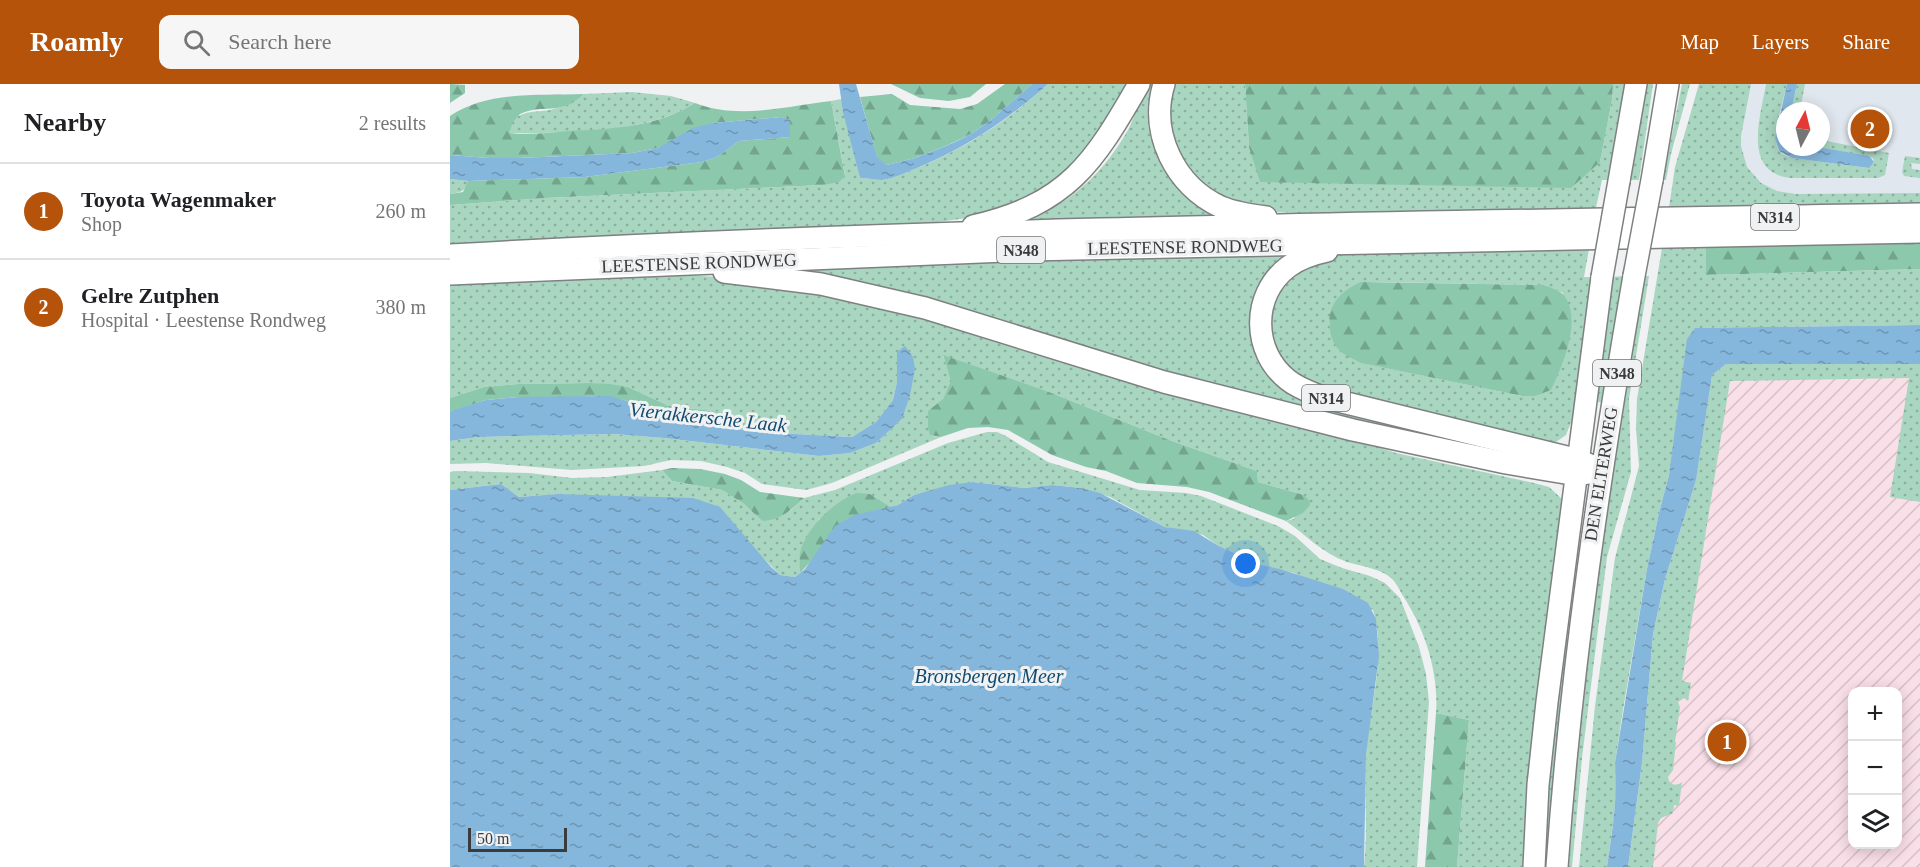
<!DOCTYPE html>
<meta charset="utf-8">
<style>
body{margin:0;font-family:Georgia,serif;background:#f6f6f6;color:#202124}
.controls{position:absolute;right:18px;bottom:18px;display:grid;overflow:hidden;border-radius:12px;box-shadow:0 3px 15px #0003}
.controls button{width:54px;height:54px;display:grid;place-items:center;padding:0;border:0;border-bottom:2px solid #e0e0e0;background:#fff;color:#202124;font:30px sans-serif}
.compass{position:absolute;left:1326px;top:18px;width:54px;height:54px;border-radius:50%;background:#fff;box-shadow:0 3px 15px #0003;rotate:7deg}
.scale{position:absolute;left:18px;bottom:15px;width:99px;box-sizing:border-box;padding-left:6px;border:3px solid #3b3b3b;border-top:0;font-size:16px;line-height:21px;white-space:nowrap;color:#3b3b3b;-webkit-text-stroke:4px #f0f1f2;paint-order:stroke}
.you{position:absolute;left:796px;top:480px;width:21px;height:21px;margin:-15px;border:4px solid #fff;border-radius:50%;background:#1a73e8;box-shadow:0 0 0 9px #1a73e833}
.badge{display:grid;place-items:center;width:39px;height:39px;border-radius:50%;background:#b45309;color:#fff;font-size:20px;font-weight:700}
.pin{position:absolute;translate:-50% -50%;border:3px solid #fff;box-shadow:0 2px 6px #0006}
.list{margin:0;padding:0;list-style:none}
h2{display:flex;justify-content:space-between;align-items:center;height:78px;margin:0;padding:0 24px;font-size:26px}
h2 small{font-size:20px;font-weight:400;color:#757577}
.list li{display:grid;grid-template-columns:39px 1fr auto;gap:18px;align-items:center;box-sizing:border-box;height:96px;padding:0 24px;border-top:2px solid #e0e0e0}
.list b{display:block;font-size:22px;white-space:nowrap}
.list p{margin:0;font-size:20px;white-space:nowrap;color:#757577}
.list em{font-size:20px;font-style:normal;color:#757577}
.icon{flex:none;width:33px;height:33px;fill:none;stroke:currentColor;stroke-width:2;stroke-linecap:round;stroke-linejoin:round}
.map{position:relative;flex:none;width:1470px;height:783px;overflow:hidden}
header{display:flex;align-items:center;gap:36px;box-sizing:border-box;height:84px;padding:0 30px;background:#b45309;color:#fff}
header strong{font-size:28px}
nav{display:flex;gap:33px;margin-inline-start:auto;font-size:21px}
.search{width:420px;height:54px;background:#f6f6f6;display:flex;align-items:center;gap:15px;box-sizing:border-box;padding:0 21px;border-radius:12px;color:#757577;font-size:22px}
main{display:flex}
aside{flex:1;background:#fff}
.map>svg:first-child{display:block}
.built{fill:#e1e7ee;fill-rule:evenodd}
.industrial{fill:url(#industrial-furrows);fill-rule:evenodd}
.grass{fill:url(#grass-dots);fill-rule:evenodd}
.forest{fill:url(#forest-firs)}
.water{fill:url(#water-ripples)}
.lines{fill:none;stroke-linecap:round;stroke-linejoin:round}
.primary-casing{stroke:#7f8081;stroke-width:24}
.primary{stroke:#fff;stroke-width:21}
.primary-bridge-casing{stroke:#7f8081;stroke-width:24;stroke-linecap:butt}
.primary-bridge{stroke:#fff;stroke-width:21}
.labels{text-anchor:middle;stroke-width:6;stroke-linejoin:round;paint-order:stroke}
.shield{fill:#f0f1f2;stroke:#717272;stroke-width:1.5}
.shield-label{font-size:16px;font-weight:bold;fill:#3b3b3b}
.street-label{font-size:18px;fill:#3b3b3b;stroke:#f0f1f2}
.water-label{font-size:20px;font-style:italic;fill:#114b70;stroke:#f0f1f2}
</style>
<header>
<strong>Roamly</strong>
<div class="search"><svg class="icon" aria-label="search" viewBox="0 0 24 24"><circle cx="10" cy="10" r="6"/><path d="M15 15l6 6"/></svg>Search here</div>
<nav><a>Map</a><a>Layers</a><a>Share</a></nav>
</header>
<main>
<aside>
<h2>Nearby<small>2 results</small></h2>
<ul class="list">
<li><span class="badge">1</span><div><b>Toyota Wagenmaker</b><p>Shop</p></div><em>260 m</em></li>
<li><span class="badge">2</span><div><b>Gelre Zutphen</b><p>Hospital · Leestense Rondweg</p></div><em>380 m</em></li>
</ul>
</aside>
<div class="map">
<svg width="1470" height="783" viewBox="0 0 1470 783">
<defs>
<pattern id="industrial-furrows" width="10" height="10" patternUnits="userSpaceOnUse" patternTransform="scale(1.5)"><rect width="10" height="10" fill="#f9dfe8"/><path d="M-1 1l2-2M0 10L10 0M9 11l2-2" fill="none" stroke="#d6c0c8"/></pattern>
<pattern id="grass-dots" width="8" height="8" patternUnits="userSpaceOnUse" patternTransform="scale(1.5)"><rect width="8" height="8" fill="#a9d6c0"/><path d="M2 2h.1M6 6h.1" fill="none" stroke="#8baf9d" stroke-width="1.8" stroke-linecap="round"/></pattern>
<pattern id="forest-firs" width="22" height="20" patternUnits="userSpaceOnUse" patternTransform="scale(1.5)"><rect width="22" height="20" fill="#8bc8ac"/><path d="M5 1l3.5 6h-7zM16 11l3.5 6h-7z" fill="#73a48d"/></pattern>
<pattern id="water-ripples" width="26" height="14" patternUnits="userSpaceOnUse" patternTransform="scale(1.5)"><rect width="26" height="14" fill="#85b6db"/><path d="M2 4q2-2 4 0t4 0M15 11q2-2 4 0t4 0" fill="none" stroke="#6e95b3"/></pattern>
</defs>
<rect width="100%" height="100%" fill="#f0f1f2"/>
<path class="built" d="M1262 0H1470V117L1234 123ZM1335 27H1371V63H1335Z"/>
<path class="industrial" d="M1470 269V783H1183L1255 273ZM1402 608H1448V760H1402Z"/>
<g class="grass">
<path d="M598 0H685L654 49 601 104 532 132 473 140 430 141 429 142 88 155 0 162V121L95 114 373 101 395 91 381 17 392 15 410 94C417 94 425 96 432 96 443 95 457 88 467 84 516 64 559 36 598 0Z"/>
<path d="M696 0H708L706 49 779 132 550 144C566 138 583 133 598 126 633 109 661 77 679 44 686 30 690 14 696 0Z"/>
<path d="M719 0H795L799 63 1150 78 1162 16 1163 0H1179L1161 96H1152L1145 128 880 130 822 128 781 121 732 84 715 23Z"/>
<path d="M1194 0H1203L1189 96H1177Z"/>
<path d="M1232 0H1240L1221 70 1216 96H1213Z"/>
<path d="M1249 0H1301L1291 52V62L1297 83 1311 99 1327 107 1346 110 1470 109V126L1218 130 1225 83Z"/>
<path d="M1316 0H1337C1334 15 1320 54 1329 67 1332 71 1338 72 1342 74L1418 84 1424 78 1423 74 1368 63H1371V56L1439 69 1435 91 1428 94H1341C1291 89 1311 31 1316 0Z"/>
<path d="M1347 0H1355L1350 27H1341Z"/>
<path d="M182 8 221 12 245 19C198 50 114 49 59 49 62 25 82 29 100 26 113 23 125 19 134 10Z"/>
<path d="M1455 72 1470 74V80L1461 79 1462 85 1470 86V94L1454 92 1452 88Z"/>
<path d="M0 95 18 97C15 108 11 108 0 110Z"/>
<path d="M1256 163 1257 191 1470 185V241L1246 244 1219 391 1209 429 1197 485 1173 626 1165 679 1167 695 1164 733 1157 783H1129L1145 622 1165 474 1189 382 1186 345 1187 315 1212 164Z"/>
<path d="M867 164 816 198 822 290 1076 368 1012 362 253 181Z"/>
<path d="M1139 165 1134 193H1144L1123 333 1116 351 1103 360 877 309 829 280 816 236 838 191 884 171ZM923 198 1094 201 1113 209 1085 312H1072L912 279C889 266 884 264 879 238Z"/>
<path d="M216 190 287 194 364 203 878 346 946 369 1084 399 1099 403 1113 416 1079 783H1007L1019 636 986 629C989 589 975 545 953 512 950 507 947 500 943 496 933 485 911 482 897 478 872 469 856 451 836 437L844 435 854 411 808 398 807 387 722 357 594 306 493 272 502 297 493 315 482 352 491 353 382 399 356 406 312 400 295 389 277 383 251 377 221 376 194 382 122 386 36 379 0 380V357L28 353 164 350 214 354 369 372 400 369 426 359 452 335 447 268V298L443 316 426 338 402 353 309 348 280 329 219 322 178 303 141 299 68 300 34 303 0 314V201Z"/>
<path d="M1176 192 1155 319 1141 317 1160 193Z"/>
<path d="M1192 192H1199L1179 315 1181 388 1157 473 1132 674 1122 783H1111L1120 678Z"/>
<path d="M1276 280H1470V418L1440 413 1459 294 1280 297 1232 597 1241 599 1238 617 1234 614 1228 618 1230 623 1225 658H1226L1223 686 1218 693C1219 701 1226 703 1232 698L1229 722 1224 721 1223 729 1211 734 1208 739 1203 783H1178L1192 679 1203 550 1215 495 1246 396 1262 291Z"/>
<path d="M537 348H547L556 352 598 378 690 406 736 409 751 412 828 442 845 452 870 475 892 484 920 492 935 499 950 514 969 563 976 590 979 618 967 783H914C918 746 914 709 916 672 919 623 937 574 923 526L844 489 808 480 767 461 753 451 715 443 660 413 631 404 602 401 574 404 523 398 464 411 448 421 441 423 420 410 369 435 351 466 350 489 345 493 330 491 298 459 107 410 69 413 51 400 0 406V388L7 387 79 389 122 394 157 393 212 386 222 397 272 406 294 420 312 437 341 426 354 414 385 406 498 359Z"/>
<path d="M1117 535V610L1104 783H1093L1091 717Z"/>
</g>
<g class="forest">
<path d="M0 0 15 1V9L0 19Z"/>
<path d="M441 0H536L520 13 499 17 470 14Z"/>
<path d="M555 0H582L541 36 521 50 498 61 465 74 437 81 427 74 410 13 442 10 460 21 510 25 527 20Z"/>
<path d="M795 0H1163L1162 16 1150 78 1121 104 810 98 799 63Z"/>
<path d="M134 10C110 33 93 19 70 30L63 38 59 49C79 51 100 49 119 47 161 45 208 43 245 19 287 36 338 22 381 17L395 92 389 98 373 101 95 114 0 121V110L13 108 18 97 135 93 252 78 267 73 289 57 340 53V36L332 33 263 39 208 64 182 69 69 74H38L0 71V32C38 6 90 12 134 10Z"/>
<path d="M1470 152V185L1256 191V163L1335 161Z"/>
<path d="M911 198 1094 201C1102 204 1113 207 1117 216 1130 241 1112 283 1101 306L1085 312H1072L911 279C904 275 896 272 890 267 884 261 881 254 880 246 876 222 890 207 911 198Z"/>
<path d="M493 271 594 306 722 357 807 387 808 398 854 411 859 416 860 421 853 429 836 437 759 408 737 403 687 399 656 387 636 383 602 371 558 346 538 343 518 344 491 353 480 351 478 344V327L493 315 501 297Z"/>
<path d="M141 299 160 300 178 303 219 322 280 329 309 348 215 334 174 316 142 312 128 314 68 313 36 316 0 328V314L34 303 68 300Z"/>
<path d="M222 384 250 385 275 390 291 396 310 408 354 414C341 426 331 436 312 437L294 420 272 406 222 397 212 386Z"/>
<path d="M406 409 420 410 441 423 430 426 362 476 350 489C350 482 349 472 351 465 360 440 382 420 406 409Z"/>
<path d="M986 629 1019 636 1007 783H975Z"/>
</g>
<g class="water">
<path d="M389 0H406L427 73 437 81 465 74 501 60 521 50 541 36 582 0H598C559 35 516 64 467 84 457 88 443 95 432 96 425 96 417 94 410 94L393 28Z"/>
<path d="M1337 0H1347L1341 27H1335V63H1368L1419 72 1424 78 1419 84 1342 74 1329 67 1325 54Z"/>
<path d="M332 33 340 36V53L289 57 267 73 252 78 135 93 18 97 0 95V71L38 74H69L182 69 208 64 243 44 263 39Z"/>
<path d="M1470 241V280H1276L1262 291 1246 396 1215 495 1203 550 1192 679 1178 783H1157C1162 749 1168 714 1165 679L1197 485 1209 429 1219 391 1237 255 1245 244Z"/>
<path d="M455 262 463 273 465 285 460 311 452 335 426 359 400 369 369 372 214 354 164 350 28 353 0 357V328L4 326 36 316 68 313 159 312 174 316 215 334 309 348 402 353 426 338 443 316 447 298V268Z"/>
<path d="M523 398 574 404 602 401 631 404 650 409 715 443 744 447 767 461 808 480 830 485 893 505 918 519 926 535 929 572 916 671 914 783H0V406L51 400 69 413 107 410 243 414 270 423 321 483 330 491 345 493 355 485 385 442 405 431 448 421 464 411 499 401Z"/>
</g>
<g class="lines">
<defs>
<g id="primary">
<path d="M714 0C699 49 725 102 771 123 785 129 800 131 816 133"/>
<path d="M1202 96 1218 0"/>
<path d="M1169 97 1186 0"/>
<path d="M523 142C618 120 643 80 689 0"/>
<path d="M877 167C863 170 850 174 838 183 801 211 802 268 838 296 848 304 860 308 872 313L1129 376 1140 381"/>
<path d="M0 171C489 143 980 138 1470 130"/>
<path d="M274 188 371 200 475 224 714 298 903 346 1056 379 1127 391 1151 387"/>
<path d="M0 190 577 166 1470 148"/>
<path d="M1084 783 1088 701 1097 618 1152 193"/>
<path d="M1107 783C1121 584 1150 388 1184 192"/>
</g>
</defs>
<use href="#primary" class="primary-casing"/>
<use href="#primary" class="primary"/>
<defs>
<g id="primary-bridge">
<path d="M1184 192 1202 96"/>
<path d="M1152 193 1169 97"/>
</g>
</defs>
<use href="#primary-bridge" class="primary-bridge-casing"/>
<use href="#primary-bridge" class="primary-bridge"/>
</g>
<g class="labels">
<g class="shield">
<rect x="1301" y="120" width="48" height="26" rx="4.5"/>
<rect x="547" y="153" width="48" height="26" rx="4.5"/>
<rect x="1143" y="276" width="48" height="26" rx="4.5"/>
<rect x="852" y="301" width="48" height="26" rx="4.5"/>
</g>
<g class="shield-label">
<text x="1325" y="139">N314</text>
<text x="571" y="172">N348</text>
<text x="1167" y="295">N348</text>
<text x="876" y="320">N314</text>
</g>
<g class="street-label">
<text transform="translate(735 163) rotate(-1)" y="6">LEESTENSE RONDWEG</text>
<text transform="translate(249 179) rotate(-2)" y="6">LEESTENSE RONDWEG</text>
<text transform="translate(1151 390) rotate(-81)" y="6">DEN ELTERWEG</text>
</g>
<g class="water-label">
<text transform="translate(258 333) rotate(6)" y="7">Vierakkersche Laak</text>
<text x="539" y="599">Bronsbergen Meer</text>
</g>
</g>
</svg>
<div class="controls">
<button>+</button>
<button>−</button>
<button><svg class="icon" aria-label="layers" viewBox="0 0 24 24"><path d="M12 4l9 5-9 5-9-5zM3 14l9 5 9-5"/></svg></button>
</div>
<svg class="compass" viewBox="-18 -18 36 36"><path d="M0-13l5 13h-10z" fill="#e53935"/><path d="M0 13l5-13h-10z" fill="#757577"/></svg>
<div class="scale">50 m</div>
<div class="you"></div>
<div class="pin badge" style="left:1277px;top:658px">1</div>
<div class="pin badge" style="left:1420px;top:45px">2</div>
</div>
</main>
